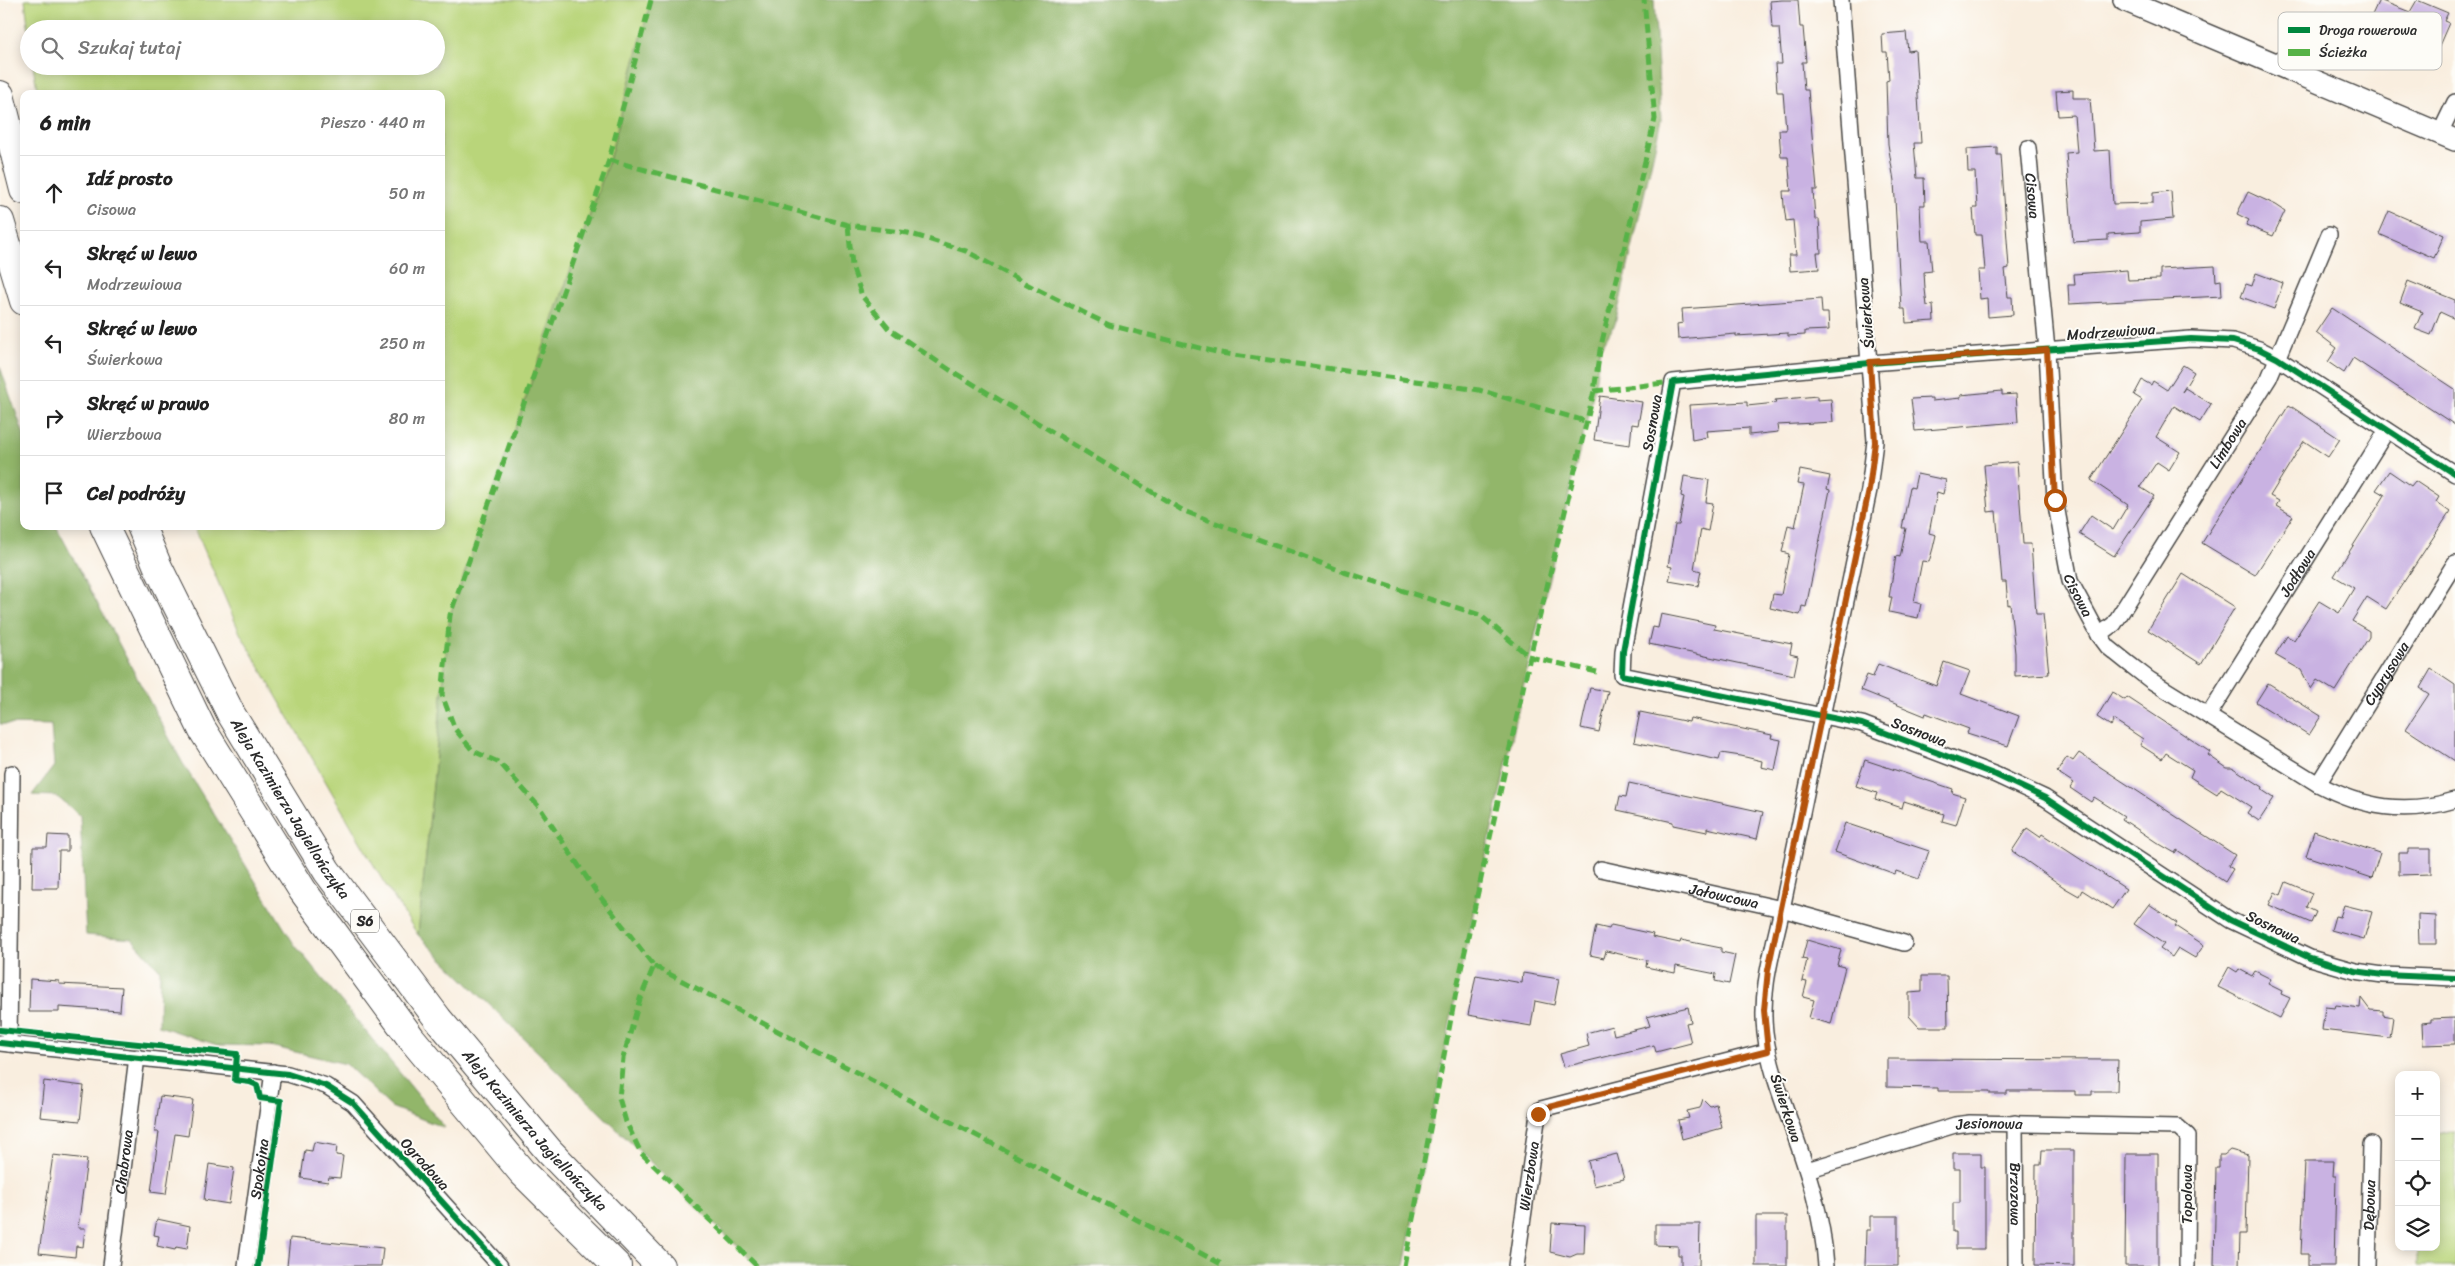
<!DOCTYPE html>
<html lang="pl">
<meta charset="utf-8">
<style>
body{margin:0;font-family:Sriracha,sans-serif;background:#f6f6f6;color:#222}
.controls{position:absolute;right:15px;bottom:15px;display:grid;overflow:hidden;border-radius:10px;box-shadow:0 2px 12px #0003}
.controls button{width:45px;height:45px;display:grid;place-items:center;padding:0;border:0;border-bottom:1px solid #e0e0e0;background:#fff;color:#222;font:25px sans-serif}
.stop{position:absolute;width:15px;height:15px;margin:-11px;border:4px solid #b45309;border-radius:50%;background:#fff}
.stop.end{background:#b45309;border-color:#fff;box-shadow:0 1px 5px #0008}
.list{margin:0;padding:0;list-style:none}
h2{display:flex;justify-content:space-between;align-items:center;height:65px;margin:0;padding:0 20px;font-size:21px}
h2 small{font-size:16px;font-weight:400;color:#767676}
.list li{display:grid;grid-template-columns:32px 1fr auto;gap:15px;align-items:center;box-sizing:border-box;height:75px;padding:0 20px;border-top:1px solid #e0e0e0}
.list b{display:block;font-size:19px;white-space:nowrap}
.list p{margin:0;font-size:16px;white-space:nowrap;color:#767676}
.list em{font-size:16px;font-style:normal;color:#767676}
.icon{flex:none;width:28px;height:28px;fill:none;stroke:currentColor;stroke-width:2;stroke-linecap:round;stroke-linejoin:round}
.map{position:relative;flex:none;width:2455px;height:1266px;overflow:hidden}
.search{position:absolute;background:#fff;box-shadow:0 2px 12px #0003;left:20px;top:20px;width:425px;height:55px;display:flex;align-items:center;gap:12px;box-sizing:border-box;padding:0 18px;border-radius:28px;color:#767676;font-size:19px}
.panel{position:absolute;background:#fff;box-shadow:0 2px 12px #0003;left:20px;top:90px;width:425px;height:440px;border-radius:10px}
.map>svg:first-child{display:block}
.green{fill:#b9d57a;stroke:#728052}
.forest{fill:#92b66a;stroke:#5e704a}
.building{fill:#c9b2e2}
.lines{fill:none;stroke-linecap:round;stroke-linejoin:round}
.minor-casing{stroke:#4a4846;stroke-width:18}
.secondary-casing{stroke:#4a4846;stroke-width:24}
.motorway-casing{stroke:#4a4846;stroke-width:30}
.minor{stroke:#fff;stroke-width:15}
.secondary{stroke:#fff;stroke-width:21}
.motorway{stroke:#fff;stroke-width:28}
.quiet{stroke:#56b246;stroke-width:5;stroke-dasharray:10 5;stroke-linecap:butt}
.cycleway-casing{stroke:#fdfcf7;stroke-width:9}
.cycleway{stroke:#00873e;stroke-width:6}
.route{stroke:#b45309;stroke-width:6}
.labels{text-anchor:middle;stroke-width:4;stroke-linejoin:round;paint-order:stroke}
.shield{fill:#fdfcf7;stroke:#6a6a68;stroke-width:1}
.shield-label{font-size:14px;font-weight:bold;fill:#2b2b2b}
.street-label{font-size:15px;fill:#2b2b2b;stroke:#fdfcf7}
.key{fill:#fdfcf7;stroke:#bebdba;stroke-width:1}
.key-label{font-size:14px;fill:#2b2b2b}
</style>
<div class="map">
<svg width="2455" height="1266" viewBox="0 0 2455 1266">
<rect width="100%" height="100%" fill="#fdfcf7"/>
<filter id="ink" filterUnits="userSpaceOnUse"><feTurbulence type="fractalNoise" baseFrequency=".02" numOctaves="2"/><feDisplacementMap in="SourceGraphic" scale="10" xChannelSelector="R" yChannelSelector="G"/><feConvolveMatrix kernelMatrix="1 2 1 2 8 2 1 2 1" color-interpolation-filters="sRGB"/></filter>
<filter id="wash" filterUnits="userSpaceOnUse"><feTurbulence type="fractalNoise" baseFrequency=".0096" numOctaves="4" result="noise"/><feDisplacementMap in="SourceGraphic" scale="20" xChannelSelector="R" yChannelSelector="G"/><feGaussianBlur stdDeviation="1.12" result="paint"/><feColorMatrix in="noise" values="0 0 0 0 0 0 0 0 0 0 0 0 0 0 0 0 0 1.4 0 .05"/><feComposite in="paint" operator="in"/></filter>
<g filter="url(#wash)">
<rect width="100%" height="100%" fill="#f9eedf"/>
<g class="green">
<path d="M25 0H651L609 160 450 615 418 935 383 881 240 633 194 526H441V94H38L33 66H436V29H29V33Z"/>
<path d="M2455 1132V1266H2417V1247H2436V1133Z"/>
</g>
<g class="forest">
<path d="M651 0H1654L1661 120 1615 324 1600 350 1594 391 1530 657 1457 987 1404 1266H757L418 935 450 615 609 160Z"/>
<path d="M0 367 24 435V526H56L182 762 294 944 445 1128 391 1107 346 1064 270 1046 217 1045 159 1026 160 970 132 939 86 935 80 815 56 796 32 795 54 766 51 725 0 724Z"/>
</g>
<g id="blocks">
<g class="building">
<path d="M1782 0H1798L1800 27H1803L1806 62H1802L1804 90H1808L1817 190H1813L1815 219H1819L1821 253H1817L1819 269 1790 271 1789 255H1796L1793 220 1786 221 1784 206 1783 191H1791L1788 157H1781L1779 130H1786L1783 92H1777L1775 64H1782L1779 28H1772L1770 1Z"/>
<path d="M2379 0 2410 12 2417 0 2448 13 2444 21 2449 23 2431 64 2404 52 2406 47 2397 43 2403 28 2372 15Z"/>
<path d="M1906 32 1908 51 1915 50 1921 143H1914L1917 178H1924L1925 205H1920L1921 225 1922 241H1929L1932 271 1924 272 1925 289 1927 306 1933 305 1934 321 1906 323 1905 309H1901L1894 181 1888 144 1886 81 1889 80 1887 52H1883L1882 34Z"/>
<path d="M2073 90V98H2090L2094 151 2110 150 2113 204 2153 203V193L2171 191 2173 219 2140 222V232L2108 234V240L2073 242 2066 153 2077 152 2074 115 2058 116 2056 91Z"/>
<path d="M1997 147V155H2001L2009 268 2005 269 2008 297H2012L2013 315 1988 317 1987 298 1980 299 1978 270H1985L1982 235H1975L1973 208H1977L1975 172H1968L1967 149Z"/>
<path d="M2248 192 2276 205 2285 211 2273 236 2246 225 2249 220 2237 214Z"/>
<path d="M2389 211 2444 235 2434 258 2379 234Z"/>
<path d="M2215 266 2216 281 2221 280 2222 296 2069 304 2068 285H2075L2074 274 2127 270 2128 280 2160 279V269Z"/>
<path d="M2256 273 2283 283 2274 309 2241 297 2246 284 2252 286Z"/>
<path d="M2408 281 2455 300V319L2440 312 2431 335 2415 329 2422 312 2400 303Z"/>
<path d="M1821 299 1822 313H1828L1829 330 1805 331V335L1788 336V333L1736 336V334L1678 339 1677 324 1683 323 1682 309Z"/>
<path d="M2332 308 2455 389V425L2353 358 2344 373 2328 362 2337 348 2316 332Z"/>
<path d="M2183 365 2194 372 2182 392 2185 388 2211 404 2200 422 2174 406 2156 437 2180 452 2169 470 2157 462 2140 487 2154 496 2114 556 2079 534 2091 515 2113 530 2128 505 2091 480 2142 400 2134 395 2142 380 2151 385 2153 381 2167 390Z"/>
<path d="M2002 391V395L2016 394 2018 422 1915 431 1911 399 1932 398V401L1961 398V395Z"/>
<path d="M1600 396 1642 402 1638 425 1632 424 1630 445 1594 440Z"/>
<path d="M1817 396V400L1831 399 1833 422 1777 425 1778 432 1749 435V428L1706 431 1707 437 1692 440 1689 405 1747 402V406L1776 403 1775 400Z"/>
<path d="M2289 405 2340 439 2328 457 2304 441 2270 496 2279 501 2276 506 2293 516 2255 575 2202 543Z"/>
<path d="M2017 462 2023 544H2031L2036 614H2043L2049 674 2015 676V653L2010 604 2008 605 2006 582H2002L1996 511 1988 512 1984 465Z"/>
<path d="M1800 470 1830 476 1827 489 1830 490 1806 607 1802 606 1800 615 1770 608 1773 594 1781 595 1789 554 1782 552 1788 525 1795 527 1804 485 1797 484Z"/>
<path d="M2389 471 2411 486 2415 481 2439 497 2436 502 2450 512 2386 609 2367 597 2352 621 2369 631V637L2335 691 2317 680 2311 689 2301 670 2275 655 2287 636 2294 640 2319 601 2339 613 2354 588 2334 576 2385 495 2376 490Z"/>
<path d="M1917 474 1946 480 1943 494 1937 492 1929 533 1936 535 1933 548 1929 562 1922 561 1914 602 1921 604 1918 618 1889 612 1892 597H1889L1896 556 1900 557 1906 528H1902L1910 487 1914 488Z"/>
<path d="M1684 476 1709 480 1706 502 1713 503 1708 531 1701 529 1694 569 1701 571 1698 586 1669 581 1672 567 1668 566 1675 525H1679L1684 497 1681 496Z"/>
<path d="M2183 574 2235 607 2201 664 2148 630Z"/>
<path d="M1661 614 1715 625 1714 629 1792 644 1790 654 1798 656 1794 675 1649 644 1653 627 1658 628Z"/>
<path d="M1944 662 1970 671 1961 694 2019 716 2008 746 1967 733 1969 729 1926 713 1925 716 1861 690 1867 675 1873 677 1878 664 1936 686Z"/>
<path d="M2431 669 2455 685V761L2406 729 2429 694 2420 688Z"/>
<path d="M2268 683 2321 716 2309 735 2256 702Z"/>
<path d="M1590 688 1608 691 1599 732 1581 728Z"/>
<path d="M2112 692 2125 700 2127 697 2210 752 2208 755 2227 768H2233L2263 787 2262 790 2274 798 2259 821 2247 813 2251 807 2221 788 2217 794 2190 777 2193 770 2166 753 2162 759 2140 745 2143 739 2128 729 2114 720 2111 726 2097 717Z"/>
<path d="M1640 712 1689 722 1690 718 1772 735 1771 738 1781 740 1775 770 1761 767 1762 761 1741 756 1721 753 1719 760 1634 742Z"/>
<path d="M2079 753 2235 855 2228 866 2233 869 2225 882 2177 850 2175 853 2156 842 2122 819 2124 816 2094 797 2091 802 2070 788 2074 783 2057 772 2067 757 2073 761Z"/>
<path d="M1865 760 1953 789 1952 793 1965 797 1956 825 1942 821 1944 814 1904 801 1902 808 1875 799 1877 793 1856 786Z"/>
<path d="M1629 783 1763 812 1757 839 1707 828V832L1673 825V822L1617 810 1620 796 1626 797Z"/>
<path d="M1845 823 1929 851 1919 879 1896 871 1895 874 1835 852Z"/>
<path d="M2027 828 2040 837 2042 834 2126 889 2112 909 2082 890 2079 896 2065 888 2012 851Z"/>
<path d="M2314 831 2380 853 2372 878 2306 856Z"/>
<path d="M48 835 68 836V851H59L58 888H32L33 847H47Z"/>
<path d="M2408 849H2431V874L2399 875V853H2408Z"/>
<path d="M2286 882 2312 893 2306 907 2316 912 2311 923 2269 905 2275 892 2281 895Z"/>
<path d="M2149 904 2177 923 2175 926 2204 945 2195 958 2178 948 2172 957 2160 949 2164 944 2134 924Z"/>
<path d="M2344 905 2372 912 2364 939 2331 930 2335 916 2340 917Z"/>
<path d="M2418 915 2436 916V944H2419Z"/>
<path d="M1611 925 1653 934 1652 937 1680 943 1681 940 1721 948V952L1735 955 1729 984 1715 981 1716 974 1676 966 1675 973 1646 967 1647 960 1606 951 1604 958 1590 955 1596 926 1609 929Z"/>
<path d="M1807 940 1841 950 1837 965 1845 967 1831 1024 1809 1018 1814 1000 1803 997 1807 982 1802 981 1807 960 1802 959Z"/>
<path d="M2229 967 2237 972 2239 969 2252 976 2255 971 2271 979 2268 984 2282 991 2281 994 2290 998 2280 1018 2218 987Z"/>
<path d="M1523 973 1559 979 1554 1005 1535 1001 1531 1026 1468 1015 1476 975 1522 983Z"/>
<path d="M1922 976H1947L1948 1027H1919L1909 1016V993L1922 992Z"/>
<path d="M30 979 59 981V984L122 987 120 1011 59 1007V1012H29Z"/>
<path d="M2361 998 2370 1010 2383 1011V1015L2393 1017 2390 1038 2322 1030 2325 1007 2335 1008 2336 1005 2360 1008Z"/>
<path d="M1688 1007 1691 1022 1686 1023 1691 1043 1656 1052 1654 1045 1564 1067 1560 1054 1589 1046 1586 1033 1612 1026 1614 1035 1650 1026 1647 1017Z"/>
<path d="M2455 1018V1044L2423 1045 2422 1023 2431 1022V1019Z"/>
<path d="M1887 1059 2118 1060 2117 1091H2092V1095H2075V1091H2007V1094H1990V1091H1938V1088L1887 1087Z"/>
<path d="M44 1081 84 1086 80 1121 40 1117Z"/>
<path d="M160 1096 193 1100 188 1136 175 1134 166 1194 151 1192 159 1132H155Z"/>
<path d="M1703 1099 1710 1106 1716 1104 1722 1128 1682 1139 1678 1120 1689 1118 1687 1111 1700 1108Z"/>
<path d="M314 1142 337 1146 336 1155 343 1156 340 1178 329 1177 328 1182 301 1178 305 1150 312 1151Z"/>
<path d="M2042 1150H2074V1266L2035 1265 2036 1165H2041Z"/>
<path d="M2230 1150 2248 1155 2246 1234H2240L2239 1266H2214L2216 1168H2219V1155H2224Z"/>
<path d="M1953 1153H1981V1167H1985V1249H1956V1232H1953V1203H1960V1169H1953Z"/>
<path d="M1617 1154 1624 1179 1594 1186 1588 1161Z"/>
<path d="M2126 1154H2158V1266H2125Z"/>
<path d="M53 1155 87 1159 78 1228H85L83 1247 76 1246 75 1257 39 1253Z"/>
<path d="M2305 1161H2334L2333 1176H2336L2334 1266H2308V1254H2301Z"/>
<path d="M209 1164 234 1168 229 1204 204 1200Z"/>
<rect x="1756" y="1216" width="31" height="50"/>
<path d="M1870 1216H1898V1266H1865L1866 1230H1870Z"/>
<path d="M157 1219 190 1226 187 1249 176 1247 175 1250 157 1246 159 1236 154 1235Z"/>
<path d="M1552 1223 1585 1225 1584 1254H1577L1570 1257 1550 1252Z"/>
<path d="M1655 1224H1700L1699 1266H1681V1255H1678V1246L1655 1245Z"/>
<path d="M290 1238 383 1248 381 1266H287Z"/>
</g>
</g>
</g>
<g filter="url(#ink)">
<use href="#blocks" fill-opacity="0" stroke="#4a4846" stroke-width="1"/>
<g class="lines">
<defs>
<g id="minor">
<path d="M2440 133 2455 102"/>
<path id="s1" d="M2028 148 2047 350 2055 500 2070 581 2099 635 2108 647 2128 663 2150 680 2318 784C2364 808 2405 815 2455 800"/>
<path d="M2455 474 2277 358 2259 349 2233 341 2191 339 1870 363 1673 382 1623 651 1622 675 1862 724 1996 775 2045 798 2230 920 2310 958 2355 971 2383 975 2455 978"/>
<path id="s2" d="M2099 635 2114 624 2269 378 2329 235"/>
<path id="s3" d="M2208 716 2387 430"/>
<path id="s4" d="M2318 784 2455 563"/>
<path id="s5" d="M1601 869 1782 909 1904 943"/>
<path d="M0 1043 288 1074 326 1086 353 1103 500 1266"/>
<path d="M9 1044 12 773"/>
<path id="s6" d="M2015 1123 2016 1266"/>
<path id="s7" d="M1807 1170 1955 1125 1970 1123 2178 1127 2188 1136 2187 1266"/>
<path id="s8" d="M111 1266 137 1057"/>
<path id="s9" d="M246 1266 273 1072"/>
<path id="s10" d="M1516 1266 1538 1114 1541 1109 1768 1051"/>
<path d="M1826 1266C1823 1217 1808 1172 1792 1127 1781 1096 1769 1065 1765 1032 1760 990 1773 950 1782 909L1869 490 1875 441 1841 0"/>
<path id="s11" d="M2368 1266 2371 1144"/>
</g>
<path id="secondary" d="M2124 0 2455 140"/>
<g id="motorway">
<path d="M0 95 24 190"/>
<path d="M0 221 24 301"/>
<path d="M104 526 202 729 303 891 411 1038 522 1172 617 1266"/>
<path id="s12" d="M141 526 158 567 231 714 327 871 438 1019 549 1151 660 1266"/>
</g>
</defs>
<use href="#minor" class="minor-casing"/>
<use href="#secondary" class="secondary-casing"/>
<use href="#motorway" class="motorway-casing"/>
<use href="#minor" class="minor"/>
<use href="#secondary" class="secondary"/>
<use href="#motorway" class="motorway"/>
<g class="quiet">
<path d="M651 0 609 160 450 615 442 695 455 729 473 751 500 763 540 808 595 890 654 966 640 999 623 1058 619 1098 626 1122 641 1153 757 1266"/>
<path d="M609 160 848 225 908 233 966 251 1034 288 1109 325 1220 353 1479 390 1585 421"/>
<path d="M848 225 852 266 862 296 889 329 950 370 1182 510 1344 572 1480 615 1530 657 1597 672"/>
<path d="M1594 391 1673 382"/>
<path d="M654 966 1225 1266"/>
<path d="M1404 1266 1457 987 1530 657 1594 391 1600 350 1655 119 1644 0"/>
</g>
<defs>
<g id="cycleway">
<path d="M2455 474 2277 358 2259 349 2233 341 2191 339 1870 363 1673 382 1623 651 1622 675 1862 724 1996 775 2045 798 2230 920 2310 958 2355 971 2383 975 2455 978"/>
<path d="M0 1030 237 1054 235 1080 250 1082 257 1085 260 1098 281 1101 258 1266"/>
<path d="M0 1043 288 1074 326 1086 353 1103 500 1266"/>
</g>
</defs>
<use href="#cycleway" class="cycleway-casing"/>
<use href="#cycleway" class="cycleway"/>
</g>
</g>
<g class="lines" filter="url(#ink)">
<path class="route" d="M1538 1114 1541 1109 1768 1051 1764 1010 1768 970 1869 490 1875 442 1870 362 2047 350 2055 500"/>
</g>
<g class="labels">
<rect class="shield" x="351" y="909.5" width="28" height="23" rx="4"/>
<g class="shield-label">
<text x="365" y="926">S6</text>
</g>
<g class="street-label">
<text dy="5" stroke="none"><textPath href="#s1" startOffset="48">Cisowa</textPath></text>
<text transform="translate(1866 313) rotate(-95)" y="5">Świerkowa</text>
<text transform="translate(2111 332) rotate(-4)" y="5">Modrzewiowa</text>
<text transform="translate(1652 423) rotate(-80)" y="5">Sosnowa</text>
<text dy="5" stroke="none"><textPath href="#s2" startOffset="232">Limbowa</textPath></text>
<text dy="5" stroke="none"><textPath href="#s3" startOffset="169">Jodłowa</textPath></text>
<text dy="5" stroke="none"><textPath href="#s1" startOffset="452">Cisowa</textPath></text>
<text dy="5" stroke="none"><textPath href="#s4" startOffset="130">Cyprysowa</textPath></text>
<text transform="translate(1919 732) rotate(21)" y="5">Sosnowa</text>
<text dy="5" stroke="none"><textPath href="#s12" startOffset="320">Aleja Kazimierza Jagiellończyka</textPath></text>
<text dy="5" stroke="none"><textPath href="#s5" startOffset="126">Jałowcowa</textPath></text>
<text transform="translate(2273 927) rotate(26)" y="5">Sosnowa</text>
<text transform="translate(1786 1108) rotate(72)" y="5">Świerkowa</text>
<text dy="5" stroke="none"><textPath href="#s7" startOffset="189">Jesionowa</textPath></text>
<text dy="5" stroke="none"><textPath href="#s12" startOffset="725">Aleja Kazimierza Jagiellończyka</textPath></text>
<text dy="5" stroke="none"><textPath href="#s8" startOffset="105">Chabrowa</textPath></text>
<text transform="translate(425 1164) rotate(48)" y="5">Ogrodowa</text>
<text dy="5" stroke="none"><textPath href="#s9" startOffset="98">Spokojna</textPath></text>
<text dy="5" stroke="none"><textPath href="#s10" startOffset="91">Wierzbowa</textPath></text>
<text transform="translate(2187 1194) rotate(-90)" y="5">Topolowa</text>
<text dy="5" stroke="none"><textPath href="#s6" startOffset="71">Brzozowa</textPath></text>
<text dy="5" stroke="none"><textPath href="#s11" startOffset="61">Dębowa</textPath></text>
</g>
</g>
<rect x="2278" y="12" width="164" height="58" rx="8" class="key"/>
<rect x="2288" y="27" width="22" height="6" fill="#00873e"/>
<rect x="2288" y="49" width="22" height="7" fill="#56b246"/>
<g class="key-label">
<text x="2319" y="35">Droga rowerowa</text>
<text x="2319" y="57">Ścieżka</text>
</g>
</svg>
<div class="controls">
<button>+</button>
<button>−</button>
<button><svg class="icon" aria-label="locate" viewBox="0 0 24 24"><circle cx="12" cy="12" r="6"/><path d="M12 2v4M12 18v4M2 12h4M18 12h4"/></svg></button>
<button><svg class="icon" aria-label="layers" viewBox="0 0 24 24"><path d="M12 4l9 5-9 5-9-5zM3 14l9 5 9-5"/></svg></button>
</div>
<div class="stop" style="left:2055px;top:500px"></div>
<div class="stop end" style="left:1538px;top:1114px"></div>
<div class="search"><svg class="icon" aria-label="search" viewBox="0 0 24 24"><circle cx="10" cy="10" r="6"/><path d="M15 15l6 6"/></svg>Szukaj tutaj</div>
<section class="panel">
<h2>6 min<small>Pieszo · 440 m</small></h2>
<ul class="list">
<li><svg class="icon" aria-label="ahead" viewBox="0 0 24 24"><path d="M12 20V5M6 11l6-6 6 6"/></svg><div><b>Idź prosto</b><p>Cisowa</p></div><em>50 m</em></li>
<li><svg class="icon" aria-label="left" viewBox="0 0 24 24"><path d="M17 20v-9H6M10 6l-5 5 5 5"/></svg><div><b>Skręć w lewo</b><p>Modrzewiowa</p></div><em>60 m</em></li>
<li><svg class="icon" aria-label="left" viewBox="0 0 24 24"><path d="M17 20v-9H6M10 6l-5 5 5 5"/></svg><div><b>Skręć w lewo</b><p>Świerkowa</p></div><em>250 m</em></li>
<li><svg class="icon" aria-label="right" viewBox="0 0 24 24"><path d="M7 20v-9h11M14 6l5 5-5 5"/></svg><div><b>Skręć w prawo</b><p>Wierzbowa</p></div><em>80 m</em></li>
<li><svg class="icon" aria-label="arrive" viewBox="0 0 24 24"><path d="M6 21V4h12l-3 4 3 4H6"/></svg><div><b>Cel podróży</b></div></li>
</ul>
</section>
</div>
